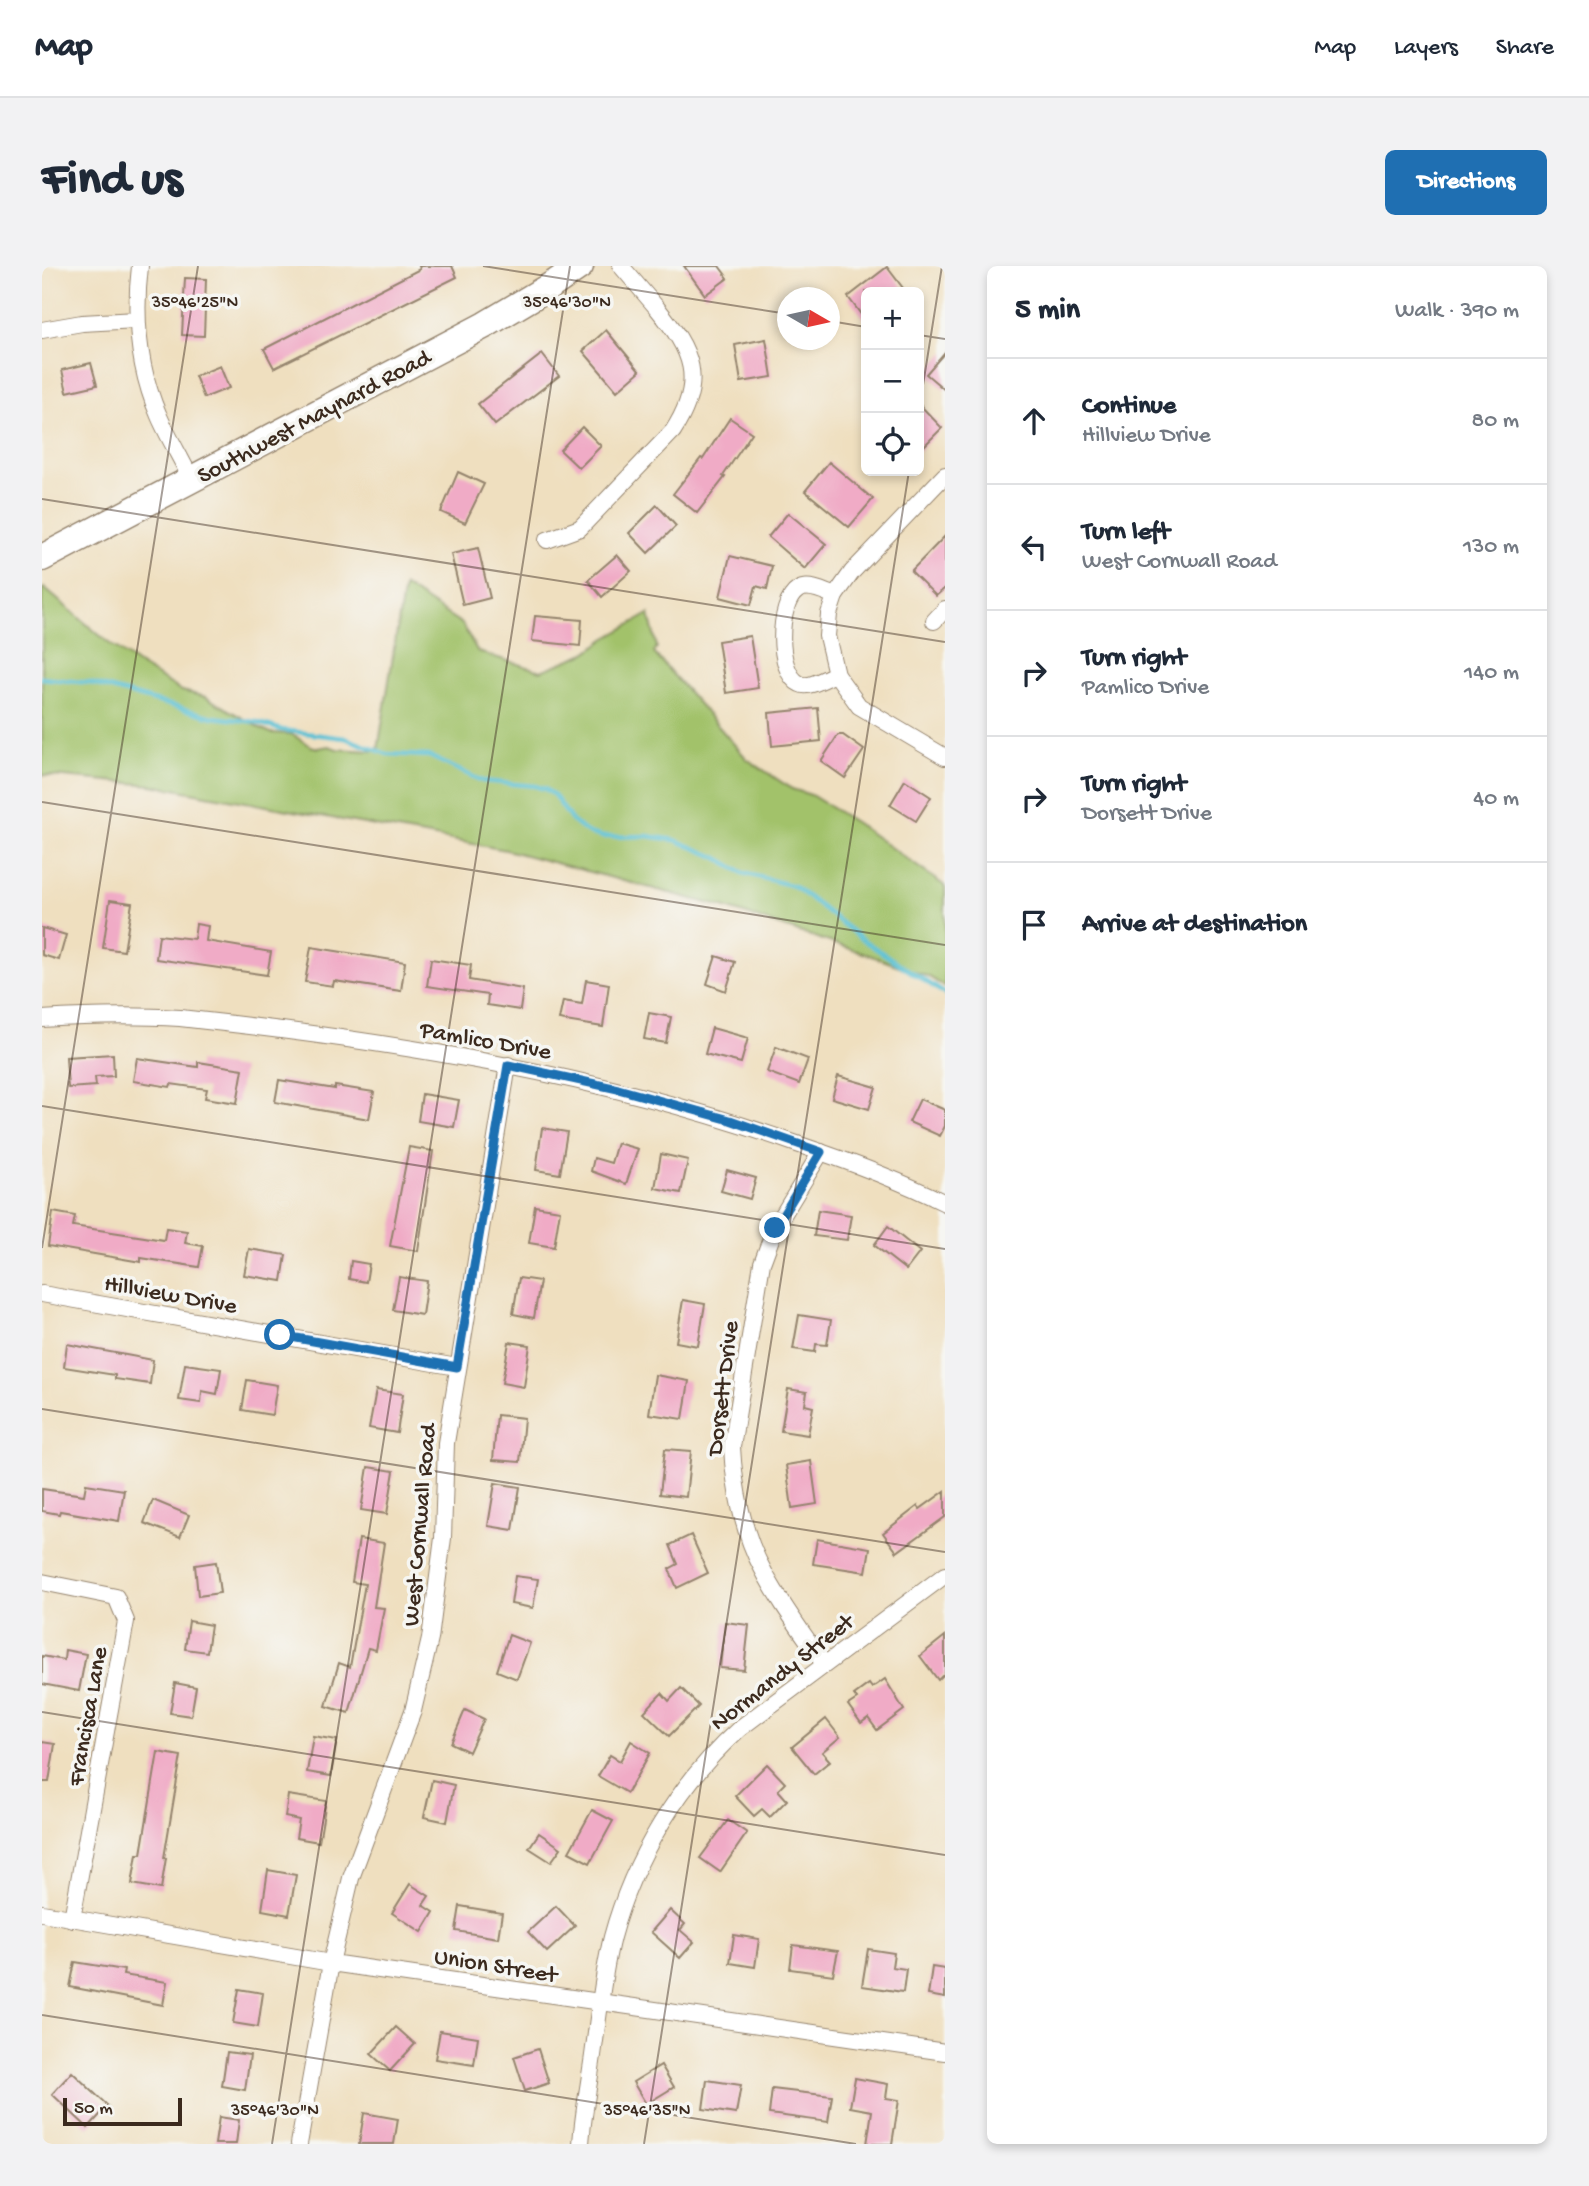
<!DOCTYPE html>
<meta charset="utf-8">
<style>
body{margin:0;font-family:"Gochi Hand",sans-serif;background:#f2f2f3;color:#1f2937}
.controls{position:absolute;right:21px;top:21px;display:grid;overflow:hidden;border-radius:10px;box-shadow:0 4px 10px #0003}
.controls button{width:63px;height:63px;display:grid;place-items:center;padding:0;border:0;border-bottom:2px solid #e0e1e3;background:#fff;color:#1f2937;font:35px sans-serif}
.compass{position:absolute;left:735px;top:21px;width:63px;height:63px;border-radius:50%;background:#fff;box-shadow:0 4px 10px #0003;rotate:99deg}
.scale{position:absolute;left:21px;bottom:18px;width:119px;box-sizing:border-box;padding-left:7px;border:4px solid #3b2a1e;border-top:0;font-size:19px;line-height:24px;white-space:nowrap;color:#3b2a1e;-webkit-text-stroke:5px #f6f6f2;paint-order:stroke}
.stop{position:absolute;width:21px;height:21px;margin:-16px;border:5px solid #1f6fb2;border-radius:50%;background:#fff}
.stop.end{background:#1f6fb2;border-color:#fff;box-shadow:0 2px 7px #0008}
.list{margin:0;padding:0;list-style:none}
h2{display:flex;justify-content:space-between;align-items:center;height:91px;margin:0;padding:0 28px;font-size:30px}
h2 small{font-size:23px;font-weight:400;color:#747a83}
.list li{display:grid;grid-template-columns:46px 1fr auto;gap:21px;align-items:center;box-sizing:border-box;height:126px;padding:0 28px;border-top:2px solid #e0e1e3}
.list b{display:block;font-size:26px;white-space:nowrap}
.list p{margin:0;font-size:23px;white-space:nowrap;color:#747a83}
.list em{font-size:23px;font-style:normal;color:#747a83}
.icon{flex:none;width:38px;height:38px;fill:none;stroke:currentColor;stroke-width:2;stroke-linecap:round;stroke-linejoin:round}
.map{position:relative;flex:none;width:903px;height:1878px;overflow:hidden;border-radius:10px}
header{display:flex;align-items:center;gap:42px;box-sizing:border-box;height:98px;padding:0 35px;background:#fff;border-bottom:2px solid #e0e1e3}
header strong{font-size:33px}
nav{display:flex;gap:38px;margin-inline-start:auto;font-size:24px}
.intro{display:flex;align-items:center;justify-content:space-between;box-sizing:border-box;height:168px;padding:0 42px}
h1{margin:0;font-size:49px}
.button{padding:18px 32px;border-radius:10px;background:#1f6fb2;color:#fff;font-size:24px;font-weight:700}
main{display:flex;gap:42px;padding:0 42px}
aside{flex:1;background:#fff;border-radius:10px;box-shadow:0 4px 10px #0003}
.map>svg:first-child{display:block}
.green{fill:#a2c26a;stroke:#6e7644;stroke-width:2}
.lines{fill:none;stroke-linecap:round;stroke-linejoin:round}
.stream{stroke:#56bfd3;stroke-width:4.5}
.building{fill:#f0abc6}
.street-casing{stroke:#95846e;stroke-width:18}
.primary-casing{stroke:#95846e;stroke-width:29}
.street{stroke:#fff;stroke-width:16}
.primary{stroke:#fff;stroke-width:26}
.route{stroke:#1f6fb2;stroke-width:9}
.ticks{fill:none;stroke:#3b2a1e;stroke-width:2;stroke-opacity:0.45}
.labels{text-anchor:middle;stroke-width:7;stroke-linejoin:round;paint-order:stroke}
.street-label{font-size:24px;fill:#3b2a1e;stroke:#f6f6f2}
.ticks-label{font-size:18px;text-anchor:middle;fill:#3b2a1e;stroke:#f6f6f2;stroke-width:7;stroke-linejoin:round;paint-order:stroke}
</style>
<header>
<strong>Map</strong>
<nav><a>Map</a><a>Layers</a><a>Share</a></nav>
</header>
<div class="intro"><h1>Find us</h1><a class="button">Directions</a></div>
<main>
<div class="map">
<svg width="903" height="1878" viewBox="0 0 903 1878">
<rect width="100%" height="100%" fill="#f6f6f2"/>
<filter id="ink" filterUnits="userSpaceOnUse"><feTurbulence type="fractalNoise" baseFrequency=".0143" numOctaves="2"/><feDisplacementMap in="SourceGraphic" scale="14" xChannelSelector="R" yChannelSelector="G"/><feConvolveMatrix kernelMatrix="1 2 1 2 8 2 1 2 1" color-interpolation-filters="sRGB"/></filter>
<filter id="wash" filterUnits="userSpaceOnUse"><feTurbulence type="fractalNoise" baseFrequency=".00686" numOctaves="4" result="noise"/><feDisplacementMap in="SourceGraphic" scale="28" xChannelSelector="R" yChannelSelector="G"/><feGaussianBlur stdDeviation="1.57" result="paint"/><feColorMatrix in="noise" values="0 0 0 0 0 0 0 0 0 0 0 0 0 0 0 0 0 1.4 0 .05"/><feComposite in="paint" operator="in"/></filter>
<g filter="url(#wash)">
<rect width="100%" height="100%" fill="#efdfbf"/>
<path class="green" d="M362 320 420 358 436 386 499 405 544 387 563 373 607 348 615 381 612 387 705 493 750 523 769 529 814 557 903 620V721L887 711 827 689 681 641 464 584 110 519 0 509V323L2 322 68 378 96 398 140 425 164 431 220 463 229 467 249 468 269 480 276 482 287 480 295 483 329 485 336 484Z"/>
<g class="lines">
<path class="stream" d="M0 412 48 417 171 451 214 456 240 464 303 472 345 488 387 490 440 515 493 520 503 523 512 529 530 555 546 567 561 571 605 570 633 574 674 591 701 607 752 620 824 676 903 728"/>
</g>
<g id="blocks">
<g class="building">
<path d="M377 0H410L415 11 232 102 222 83 378 3Z"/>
<path d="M642 0H677L686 12 663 29Z"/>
<path d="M845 1 864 26H824V55L806 31Z"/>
<path d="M143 12 164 13 162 70 140 69Z"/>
<path d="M564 64 598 105 575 125 541 85Z"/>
<path d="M724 73 730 111 699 116 693 79Z"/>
<path d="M903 86V124L884 108Z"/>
<path d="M500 88 517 110 453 159 436 138Z"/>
<path d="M49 97 55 119 25 126 20 104Z"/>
<path d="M178 100 187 122 162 132 153 110Z"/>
<path d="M877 138 900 162 877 185Z"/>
<path d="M688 152 710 167 681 210 683 211 655 247 631 228 659 192 661 193Z"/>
<path d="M540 161 559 180 537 202 518 184Z"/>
<path d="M787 196 831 233 807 261 763 225Z"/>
<path d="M416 206 442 218 423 257 399 246Z"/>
<path d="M615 239 634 260 606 287 587 267Z"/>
<path d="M746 247 784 278 763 303 726 271Z"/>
<path d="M903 270V322L894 330 869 305Z"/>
<path d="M436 282 448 332 421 339 409 288Z"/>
<path d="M575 289 589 305 560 331 546 314Z"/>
<path d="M688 290 730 300 725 323 714 320 709 339 678 331Z"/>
<path d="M493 350 540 354 538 380 490 375Z"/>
<path d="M708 370 716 422 684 427 676 375Z"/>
<path d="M776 442 779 475 730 480 727 447Z"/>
<path d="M796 469H801L822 484 803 512 779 495Z"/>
<path d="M863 514 889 531 874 555 848 539Z"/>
<path d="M68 634 90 637 82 685 61 682Z"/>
<path d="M154 658 166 660 164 675 229 686 225 709 114 693 117 669 152 673Z"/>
<path d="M0 662 24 669 17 694 0 689Z"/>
<path d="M269 681 363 696 359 725 292 715 291 720 263 716Z"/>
<path d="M674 690 693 696 684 725 665 718Z"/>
<path d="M389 693 429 699 427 714 481 723 478 744 445 739 446 729 385 720Z"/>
<path d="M544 714 567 718 561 761 517 754 521 735 540 738Z"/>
<path d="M607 747 629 751 624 777 602 773Z"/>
<path d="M670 762 706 772 699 797 663 788Z"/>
<path d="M734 781 766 793 757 818 725 806Z"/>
<path d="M71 788 72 810 53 811 54 820 26 822 24 791Z"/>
<path d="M95 792 156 801V796L201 803 195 837 163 832 165 823 129 818 128 821 91 815Z"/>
<path d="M796 810 834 821 827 843 790 832Z"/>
<path d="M237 814 293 823V820L332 826 327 853 233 836Z"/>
<path d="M380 828 417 834 412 861 376 855Z"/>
<path d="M878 833 903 844V860L898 870 867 856Z"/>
<path d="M500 862 525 866 518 908 494 904Z"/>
<path d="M575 877 596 883 584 918 549 905 552 892 569 897Z"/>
<path d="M367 881 391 885 376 985 348 980Z"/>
<path d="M619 888 646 894 639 927 613 922Z"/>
<path d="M685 904 714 912 708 933 679 925Z"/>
<path d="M493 940 518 944 512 981 487 977Z"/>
<path d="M776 944 809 949 805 974 772 970Z"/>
<path d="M11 946 33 950 31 960 122 974 124 962 145 965 143 977 161 980 157 1001 99 992V996L6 980Z"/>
<path d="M846 960 878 986 864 1004 832 979Z"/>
<path d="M207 983 244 989 240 1015 202 1009Z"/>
<path d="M309 995 327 998 324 1016 307 1013Z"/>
<path d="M357 1011 385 1015 380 1049 351 1044Z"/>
<path d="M477 1012 498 1015 492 1052 471 1048Z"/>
<path d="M641 1034 663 1038 656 1080 634 1076Z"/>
<path d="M757 1049 789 1054 785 1079 774 1078 773 1086 751 1083Z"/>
<path d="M467 1076 488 1079 482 1121 460 1117Z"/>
<path d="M25 1078 111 1094 108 1118 73 1113V1109L22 1101Z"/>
<path d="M143 1098 179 1103 175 1128 160 1125 159 1137 137 1134Z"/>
<path d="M613 1109 647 1115 641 1153 607 1148Z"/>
<path d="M205 1114 235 1119 230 1149 200 1144Z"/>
<path d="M746 1123 765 1126 763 1139 771 1141 766 1169 739 1165Z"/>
<path d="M334 1124 361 1128 355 1167 327 1162Z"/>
<path d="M455 1149 482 1152 478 1196 451 1194Z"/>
<path d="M623 1183 649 1185 644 1231 618 1228Z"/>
<path d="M769 1195 775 1238 750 1242 744 1199Z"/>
<path d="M326 1201 352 1205 345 1248 319 1244Z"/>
<path d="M453 1217 478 1221 471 1264 446 1260Z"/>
<path d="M44 1218 82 1224 77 1255 18 1245 17 1248 0 1245V1223L42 1229Z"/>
<path d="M903 1225V1251L855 1286 841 1267 876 1240 878 1243Z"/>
<path d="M111 1234 147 1249 138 1271 102 1257Z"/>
<path d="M649 1269 666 1307 635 1322 627 1303 636 1298 628 1279Z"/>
<path d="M317 1273 342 1277 332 1341 342 1342 334 1384 326 1382 307 1447 284 1440 297 1397 308 1401 323 1318 310 1316Z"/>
<path d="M775 1273 828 1282 824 1306 771 1298Z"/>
<path d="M174 1296 178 1327 156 1330 153 1299Z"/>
<path d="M473 1310 496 1313 491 1342 469 1338Z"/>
<path d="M147 1355 169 1359 165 1386 143 1383Z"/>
<path d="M683 1356 707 1359 702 1404 678 1402Z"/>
<path d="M467 1369 488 1377 475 1413 455 1405Z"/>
<path d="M903 1370V1407L896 1414 878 1390Z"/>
<path d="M23 1384 44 1388 37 1425 0 1418V1390L22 1394Z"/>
<path d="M843 1413 862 1444 835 1464 826 1452 819 1457 806 1439 815 1433 812 1429 827 1418 830 1422Z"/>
<path d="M133 1417 154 1421 149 1450 128 1447Z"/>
<path d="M639 1422 657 1440 627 1470 602 1446 620 1427 627 1435Z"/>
<path d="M423 1444 442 1453 427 1486 409 1477Z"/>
<path d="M784 1453 798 1471 780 1486 788 1495 772 1508 750 1481Z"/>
<path d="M271 1470 295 1474 289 1510 265 1506Z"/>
<path d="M589 1475 608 1487 585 1527 556 1510 568 1489 578 1495Z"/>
<path d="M0 1476 13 1478 7 1516H0Z"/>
<path d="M116 1486 139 1490 122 1592H124L119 1623 90 1618 95 1588H99Z"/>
<path d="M725 1498 743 1517 736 1524 745 1534 728 1551 720 1543 712 1550 693 1530Z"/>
<path d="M390 1514 412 1519 405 1556 382 1551Z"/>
<path d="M246 1529 284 1535 277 1576 254 1572 257 1554 243 1551Z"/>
<path d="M550 1544 571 1555 548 1597 527 1586Z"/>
<path d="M686 1554 705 1567 678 1606 658 1592Z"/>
<path d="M497 1567 519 1582 509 1596 487 1582Z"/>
<path d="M226 1604 254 1609 247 1649 220 1644Z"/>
<path d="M368 1618 387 1630 381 1639 392 1646 380 1666 350 1647Z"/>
<path d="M418 1640 460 1647 456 1672 414 1665Z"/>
<path d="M514 1640 533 1660 505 1686 486 1666Z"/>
<path d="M628 1644 643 1658 638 1664 652 1676 638 1692 609 1666Z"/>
<path d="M692 1669 717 1673 713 1701 688 1697Z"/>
<path d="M751 1679 796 1685 791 1709 748 1703Z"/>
<path d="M826 1683 852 1687 850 1701 864 1703 861 1726 820 1720Z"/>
<path d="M33 1696 82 1704 81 1709 125 1716 121 1739 28 1721Z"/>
<path d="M890 1701 903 1703V1732L886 1729Z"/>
<path d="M197 1723 221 1727 216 1761 191 1757Z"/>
<path d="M354 1761 373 1778 348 1805 329 1788Z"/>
<path d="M398 1765 436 1771 432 1799 393 1793Z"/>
<path d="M496 1783 507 1817 483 1825 472 1791Z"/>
<path d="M185 1786 208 1789 203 1824 180 1820Z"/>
<path d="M619 1799 632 1821 604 1838 591 1816Z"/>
<path d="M30 1806 66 1840 46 1862 10 1828Z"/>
<path d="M813 1812 846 1818 844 1832 857 1834 850 1878H825L830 1845 808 1841Z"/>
<path d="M665 1814 699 1819 694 1848 661 1843Z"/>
<path d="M730 1823 790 1830 786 1856 727 1848Z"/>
<path d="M322 1847 356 1853 352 1878H317Z"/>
<path d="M177 1851 197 1854 194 1878H173Z"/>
</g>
</g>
</g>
<g filter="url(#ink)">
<use href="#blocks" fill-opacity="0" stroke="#95846e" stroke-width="2"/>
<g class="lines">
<defs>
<g id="street">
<path d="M98 0C92 51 96 102 117 150 126 171 139 192 149 213"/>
<path d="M0 64 40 57 95 54"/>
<path d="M903 209 810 306 793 330 787 348 785 370 794 408 817 440 903 491"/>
<path d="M505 274 538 262 631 165C664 114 650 85 615 42 603 28 591 14 579 0"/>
<path d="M793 330C783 326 766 317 756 324 735 337 734 407 758 418 767 423 785 411 794 408"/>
<path d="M892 355 903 343"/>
<path d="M0 753C46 750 92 749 138 752 349 775 555 807 755 878 806 895 855 913 903 937"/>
<path d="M779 886 733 962 720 997 690 1181C692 1221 701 1267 720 1302 737 1336 761 1367 782 1398"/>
<path d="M0 1028 415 1101"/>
<path d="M0 1316 74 1331 84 1355 30 1653"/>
<path d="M0 1647 289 1697 903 1786"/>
<path d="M257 1878 289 1697 309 1612 371 1445 388 1373 401 1272 404 1177 466 799"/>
<path d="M539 1878C541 1846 548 1814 552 1782 557 1746 561 1707 570 1671 591 1593 637 1517 697 1463L903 1309"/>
</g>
<path id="primary" d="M0 292 443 59 510 19 538 0"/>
</defs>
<use href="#street" class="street-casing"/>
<use href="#primary" class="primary-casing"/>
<use href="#street" class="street"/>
<use href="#primary" class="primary"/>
</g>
</g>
<g class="lines" filter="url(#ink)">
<path class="route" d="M238 1069 415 1101 466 799 576 823 688 854 779 886 733 962"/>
</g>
<path class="ticks" d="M441 0 746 48M788 55 824 61M877 69 903 73M877 144 900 0M0 233 903 376M0 536 903 679M0 840 903 983M0 982 156 0M0 1143 903 1286M0 1446 903 1589M0 1749 814 1878M230 1878 528 0M602 1878 867 205"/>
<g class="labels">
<g class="street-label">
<text transform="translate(271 149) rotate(-28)" y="8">Southwest Maynard Road</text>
<text transform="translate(444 773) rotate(10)" y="8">Pamlico Drive</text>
<text transform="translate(129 1027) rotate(10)" y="8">Hillview Drive</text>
<text transform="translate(679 1122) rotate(-83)" y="8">Dorsett Drive</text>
<text transform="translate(376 1259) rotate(-85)" y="8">West Cornwall Road</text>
<text transform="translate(739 1405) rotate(-38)" y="8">Normandy Street</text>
<text transform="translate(44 1450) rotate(-80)" y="8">Francisca Lane</text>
<text transform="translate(454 1698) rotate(9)" y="8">Union Street</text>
</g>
</g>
<g class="ticks-label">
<text x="153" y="41">35°46'25"N</text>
<text x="525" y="41">35°46'30"N</text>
<text x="233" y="1849">35°46'30"N</text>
<text x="605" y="1849">35°46'35"N</text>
</g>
</svg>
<div class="controls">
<button>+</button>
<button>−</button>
<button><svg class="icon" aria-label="locate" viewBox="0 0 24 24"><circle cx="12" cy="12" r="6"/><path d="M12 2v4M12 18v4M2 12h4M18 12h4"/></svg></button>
</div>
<svg class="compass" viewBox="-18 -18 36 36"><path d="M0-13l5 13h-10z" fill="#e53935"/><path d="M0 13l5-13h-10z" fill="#747a83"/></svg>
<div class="scale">50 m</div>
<div class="stop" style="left:238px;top:1069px"></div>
<div class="stop end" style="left:733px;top:962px"></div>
</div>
<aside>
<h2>5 min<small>Walk · 390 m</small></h2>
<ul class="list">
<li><svg class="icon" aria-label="ahead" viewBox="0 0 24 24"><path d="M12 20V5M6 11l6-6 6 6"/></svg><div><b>Continue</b><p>Hillview Drive</p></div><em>80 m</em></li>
<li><svg class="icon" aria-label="left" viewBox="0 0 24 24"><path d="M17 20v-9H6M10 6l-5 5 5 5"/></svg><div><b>Turn left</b><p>West Cornwall Road</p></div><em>130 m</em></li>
<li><svg class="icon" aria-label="right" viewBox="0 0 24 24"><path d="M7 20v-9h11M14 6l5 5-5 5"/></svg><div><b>Turn right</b><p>Pamlico Drive</p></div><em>140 m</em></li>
<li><svg class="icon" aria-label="right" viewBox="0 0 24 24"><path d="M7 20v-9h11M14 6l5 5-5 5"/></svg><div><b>Turn right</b><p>Dorsett Drive</p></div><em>40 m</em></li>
<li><svg class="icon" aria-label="arrive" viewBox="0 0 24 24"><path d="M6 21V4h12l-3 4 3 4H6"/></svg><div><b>Arrive at destination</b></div></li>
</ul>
</aside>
</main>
